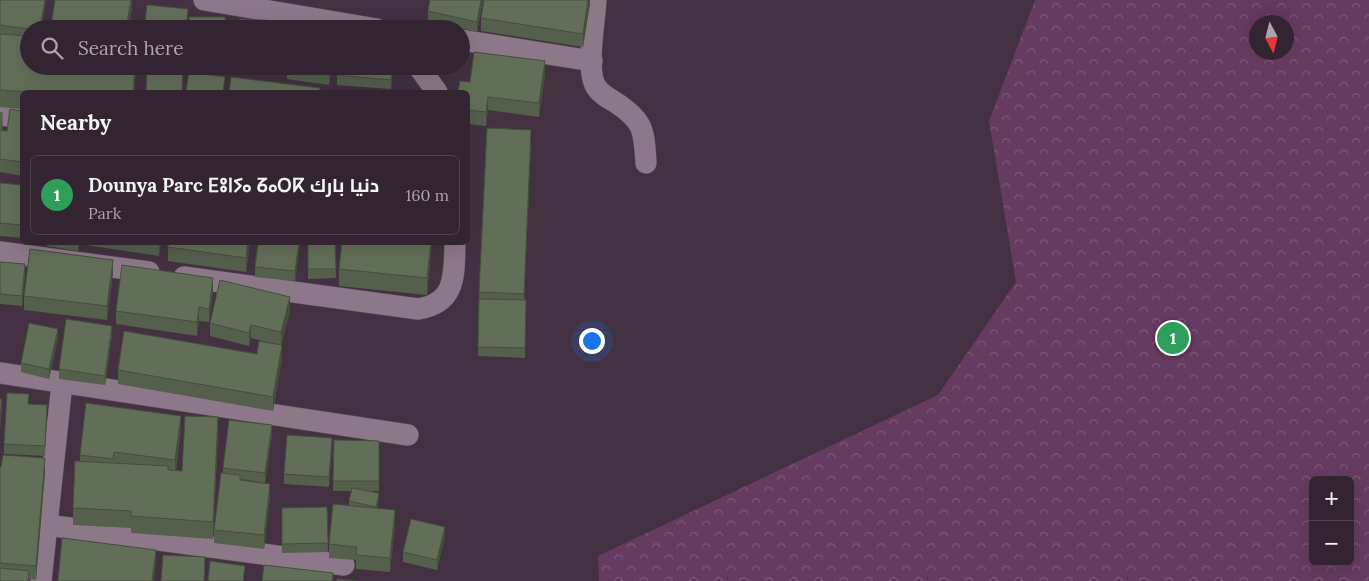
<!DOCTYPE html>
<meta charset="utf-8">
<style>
body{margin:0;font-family:Lora,Cairo,"Noto Sans Tifinagh",serif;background:#3a2d39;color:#f1f3f6}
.controls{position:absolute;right:15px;bottom:15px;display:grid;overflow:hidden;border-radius:8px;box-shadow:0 5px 20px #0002}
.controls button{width:45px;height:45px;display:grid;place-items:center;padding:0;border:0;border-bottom:1px solid #4d424d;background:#322531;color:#f1f3f6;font:25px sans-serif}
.compass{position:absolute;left:1249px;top:15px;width:45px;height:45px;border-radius:50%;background:#322531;box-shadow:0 5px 20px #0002;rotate:173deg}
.you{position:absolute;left:591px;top:340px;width:18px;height:18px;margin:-12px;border:4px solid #fff;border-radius:50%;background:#1a73e8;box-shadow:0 0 0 8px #1a73e833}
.badge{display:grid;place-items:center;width:32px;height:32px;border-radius:50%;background:#8bce46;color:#fff;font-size:16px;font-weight:700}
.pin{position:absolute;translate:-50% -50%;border:2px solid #fff;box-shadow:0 1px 5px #0006}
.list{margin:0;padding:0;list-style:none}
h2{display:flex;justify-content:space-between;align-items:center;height:65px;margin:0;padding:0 20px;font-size:21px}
h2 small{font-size:16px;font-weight:400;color:#a8a5ab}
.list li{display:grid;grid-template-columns:32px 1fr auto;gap:15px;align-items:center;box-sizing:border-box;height:80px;margin:0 10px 10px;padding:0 10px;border:1px solid #4d424d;border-radius:8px}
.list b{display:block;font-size:19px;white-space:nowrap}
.list p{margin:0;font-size:16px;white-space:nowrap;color:#a8a5ab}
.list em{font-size:16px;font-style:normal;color:#a8a5ab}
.icon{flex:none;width:28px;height:28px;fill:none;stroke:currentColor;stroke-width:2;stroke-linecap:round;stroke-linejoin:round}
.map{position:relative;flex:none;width:1369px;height:581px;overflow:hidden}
.search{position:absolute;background:#322531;box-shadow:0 5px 20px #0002;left:20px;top:20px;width:450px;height:55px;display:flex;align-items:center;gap:12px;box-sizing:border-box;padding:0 18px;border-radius:28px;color:#a8a5ab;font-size:19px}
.panel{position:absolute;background:#322531;box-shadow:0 5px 20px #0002;left:20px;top:90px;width:450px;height:155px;border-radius:8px}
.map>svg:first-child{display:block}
.forest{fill:url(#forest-crowns);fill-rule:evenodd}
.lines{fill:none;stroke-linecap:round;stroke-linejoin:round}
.minor-casing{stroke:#5f4f5d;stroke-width:22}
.minor{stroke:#8d788a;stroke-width:21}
.wall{fill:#545f4c}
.shaded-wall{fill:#454e3e}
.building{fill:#626f58;stroke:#454e3e}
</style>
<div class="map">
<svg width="1369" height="581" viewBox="0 0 1369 581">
<defs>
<pattern id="forest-crowns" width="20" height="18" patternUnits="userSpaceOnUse" patternTransform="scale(1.25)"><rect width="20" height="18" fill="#663b61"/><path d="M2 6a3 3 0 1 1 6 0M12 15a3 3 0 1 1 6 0" fill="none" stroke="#7d5878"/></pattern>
</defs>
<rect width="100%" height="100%" fill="#433141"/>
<path class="forest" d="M1035 0H1369V581H599L598 556 938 395 1016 282 989 121ZM1256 22H1286V52H1256ZM1313 480H1350V562H1313Z"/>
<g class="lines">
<defs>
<g id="minor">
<path d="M204 0 377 29"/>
<path d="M596 0C595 21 586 67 595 85 599 93 608 98 615 102 644 121 644 130 646 163"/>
<path d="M461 40 592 61"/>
<path d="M418 66 437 92"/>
<path d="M0 115 22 118"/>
<path d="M0 252 149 272"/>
<path d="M184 277 418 309C457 303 454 274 455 242"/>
<path d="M0 373 408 435"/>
<path d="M47 525 344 565"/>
<path d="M41 581 62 383"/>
</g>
</defs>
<use href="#minor" class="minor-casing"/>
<use href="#minor" class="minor"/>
</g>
<g class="wall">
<path d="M0 0 29 29V66H136L134 92H22V109L0 107Z"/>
<path d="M132 0V7L129 29H51V26Z"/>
<path d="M483 0 477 32 428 21V11Z"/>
<path d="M590 0 583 47 481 31V18Z"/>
<path d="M238 66H286V74L238 72Z"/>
<path d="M287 66H332L329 85 287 79Z"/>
<path d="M393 66 391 89 337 85V75Z"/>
<path d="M545 75 539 117 488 110 486 126 468 124V92L470 82Z"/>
<path d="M22 111V176L0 172V113L2 130 7 131Z"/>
<path d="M531 143 524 300H526L525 358 478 356 479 292Z"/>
<path d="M0 183 22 185V238L0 236Z"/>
<path d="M47 242H161L159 256 79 244 78 251 47 246Z"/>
<path d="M250 242 246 272 168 261V247Z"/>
<path d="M300 242 295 281 255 277V267Z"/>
<path d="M308 242H335L336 278 308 279Z"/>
<path d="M342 242H432L427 295 339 286V269Z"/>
<path d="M0 266 25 274 22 306 0 304Z"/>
<path d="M113 273 107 320 24 310V296Z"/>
<path d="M213 291 209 322 199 321 197 336 116 324V311Z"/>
<path d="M290 311 281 345 282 359 273 411 118 384V370L257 354 274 344 251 338 249 346 210 336V323Z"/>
<path d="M112 335 105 385 59 379V369Z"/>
<path d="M58 338 49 379 21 372V363Z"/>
<path d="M29 404 47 415 45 456 4 454V444Z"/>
<path d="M181 429 176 471H182L218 434 213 539 131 533V528L73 525V508L80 462V455Z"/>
<path d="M272 435 265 483 240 479 270 497 264 549 214 543V530L223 473V468Z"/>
<path d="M334 440 379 441V491H367L379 498 377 508 395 523 390 572 356 569V560L329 558V544L349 505V501L352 491H333Z"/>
<path d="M332 447 329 487 284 484V474Z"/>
<path d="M0 467 45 472 36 580 29 579V581H0Z"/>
<path d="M327 507 328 552 282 553V508Z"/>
<path d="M445 536 437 570 403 562V552Z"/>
</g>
<g class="shaded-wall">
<path d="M45 0H46L42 29H40Z"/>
<path d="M131 0H132V7L129 29H126Z"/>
<path d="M481 0H483L477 32V22Z"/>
<path d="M588 0H590V4L583 47V34Z"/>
<path d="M188 9 187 29H186Z"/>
<path d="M545 61V75L539 117V103Z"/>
<path d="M135 66H136V72L134 92H133Z"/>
<path d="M331 66H332L329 85V75Z"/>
<path d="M392 66H393L391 89V80Z"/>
<path d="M488 97V110L486 126V112Z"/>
<path d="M531 130V143L524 308V294Z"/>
<path d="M159 242H161L159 256Z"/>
<path d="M248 242H250L246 272V258Z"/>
<path d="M299 242H300L295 281V271Z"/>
<path d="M431 242H432L427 295V278Z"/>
<path d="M113 260V273L107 320V306Z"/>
<path d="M25 264V274L22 306V296Z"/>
<path d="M213 278V291L209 322V309Z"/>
<path d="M290 297V311L281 346V332Z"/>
<path d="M199 307V321L197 336V322Z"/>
<path d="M251 325V338L249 346V333Z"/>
<path d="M112 326V335L105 385V376Z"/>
<path d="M58 329V338L49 379V369Z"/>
<path d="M282 345V359L273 411V397Z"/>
<path d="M2 399V409L0 432V422Z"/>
<path d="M181 416V429L175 474V460Z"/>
<path d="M218 417V434L213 539V522Z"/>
<path d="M272 425V435L265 483V473Z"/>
<path d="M332 438V447L329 487V477Z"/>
<path d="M45 458V472L36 580V566Z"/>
<path d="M270 484V497L264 549V535Z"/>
<path d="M395 510V523L390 572V558Z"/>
<path d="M445 527V536L437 570V560Z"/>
<path d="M156 550V563L154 581H152Z"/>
</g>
<g class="building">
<path d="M0 0H45L40 29H29L0 25Z"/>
<path d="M55 0H131L126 29H69L51 26Z"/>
<path d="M430 0H481L477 22 428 11Z"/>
<path d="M484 0H588L583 34 481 18Z"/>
<path d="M147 5 188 9 186 29H144Z"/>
<path d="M189 17H225L226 29H190Z"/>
<path d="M240 19 280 21 279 29H240Z"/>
<path d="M293 23 331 29H292Z"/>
<path d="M0 34 29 36V66H135L133 92H30L0 90Z"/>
<path d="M474 52 545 61 539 103 488 97 486 112 468 110V92H458L460 81 470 82Z"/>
<path d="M147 66 183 67 182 92H146Z"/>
<path d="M287 66H331L329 75 287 69Z"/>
<path d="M337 66H392L391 80 337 75Z"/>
<path d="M189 72 225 77 223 92H186Z"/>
<path d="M231 77 320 88 319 92H229Z"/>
<path d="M10 109 22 111V162L0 159V130L7 131Z"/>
<rect x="0" y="113" width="2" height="17"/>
<path d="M487 128 531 130 524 294 479 292Z"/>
<path d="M0 183 22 185V225L0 223Z"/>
<path d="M169 242H248L246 258 168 247Z"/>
<path d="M258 242H299L295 271 255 267Z"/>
<path d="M308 242H335L336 269H308Z"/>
<path d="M342 242H431L427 278 339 269Z"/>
<path d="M30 249 113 260 107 306 24 296Z"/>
<path d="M0 262 25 264 22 296 0 294Z"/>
<path d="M122 265 213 278 209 309 199 307 197 322 116 311Z"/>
<path d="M220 280 290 297 281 332 251 325 249 333 210 323Z"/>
<path d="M479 299 526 300 525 348 478 347Z"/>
<path d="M66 319 112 326 105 376 59 369Z"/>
<path d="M29 323 58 329 49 369 21 363Z"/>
<path d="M124 331 257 354 259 341 282 345 273 397 118 370Z"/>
<path d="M7 393 29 394 28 404 47 405 45 446 4 444Z"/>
<path d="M0 399H2L0 422Z"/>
<path d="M86 403 181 416 175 460 114 452 113 459 80 455Z"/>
<path d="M185 416 218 417 213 522 131 516V511L73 508 75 461 168 466V470L182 471Z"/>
<path d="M229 420 272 425 265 473 223 468Z"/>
<path d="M287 435 332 438 329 477 284 474Z"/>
<path d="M334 440 379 441V481H333Z"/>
<path d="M3 455 45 458 36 566 0 563V467H1Z"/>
<path d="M221 473 240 475V480L270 484 264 535 214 530Z"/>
<path d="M352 488 379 493 376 507 349 501Z"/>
<path d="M333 504 395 510 390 558 356 555 357 547 329 544Z"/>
<path d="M327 507 328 543 282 544V508Z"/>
<path d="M411 519 445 527 437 560 403 552Z"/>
<path d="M62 538 156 550 152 581H58Z"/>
<path d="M163 555 205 557 204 581H161Z"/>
<path d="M210 561 245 566 243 581H208Z"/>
<path d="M264 565 333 573 332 581H262Z"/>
<path d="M0 568 29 571 28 581H0Z"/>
<path d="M337 579 358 581H337Z"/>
</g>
</svg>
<div class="controls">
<button>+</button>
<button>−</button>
</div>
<svg class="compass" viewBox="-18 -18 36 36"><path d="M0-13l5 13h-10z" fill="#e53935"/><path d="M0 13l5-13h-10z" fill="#a8a5ab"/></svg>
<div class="you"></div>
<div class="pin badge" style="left:1173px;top:338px;background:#2e9e5b">1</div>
<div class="search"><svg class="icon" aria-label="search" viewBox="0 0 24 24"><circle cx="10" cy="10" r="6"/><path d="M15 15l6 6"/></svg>Search here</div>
<section class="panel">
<h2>Nearby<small></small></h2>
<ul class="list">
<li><span class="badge" style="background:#2e9e5b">1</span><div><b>Dounya Parc ⴹⵓⵏⵢⴰ ⵒⴰⵔⴽ دنيا بارك</b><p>Park</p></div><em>160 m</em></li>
</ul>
</section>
</div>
